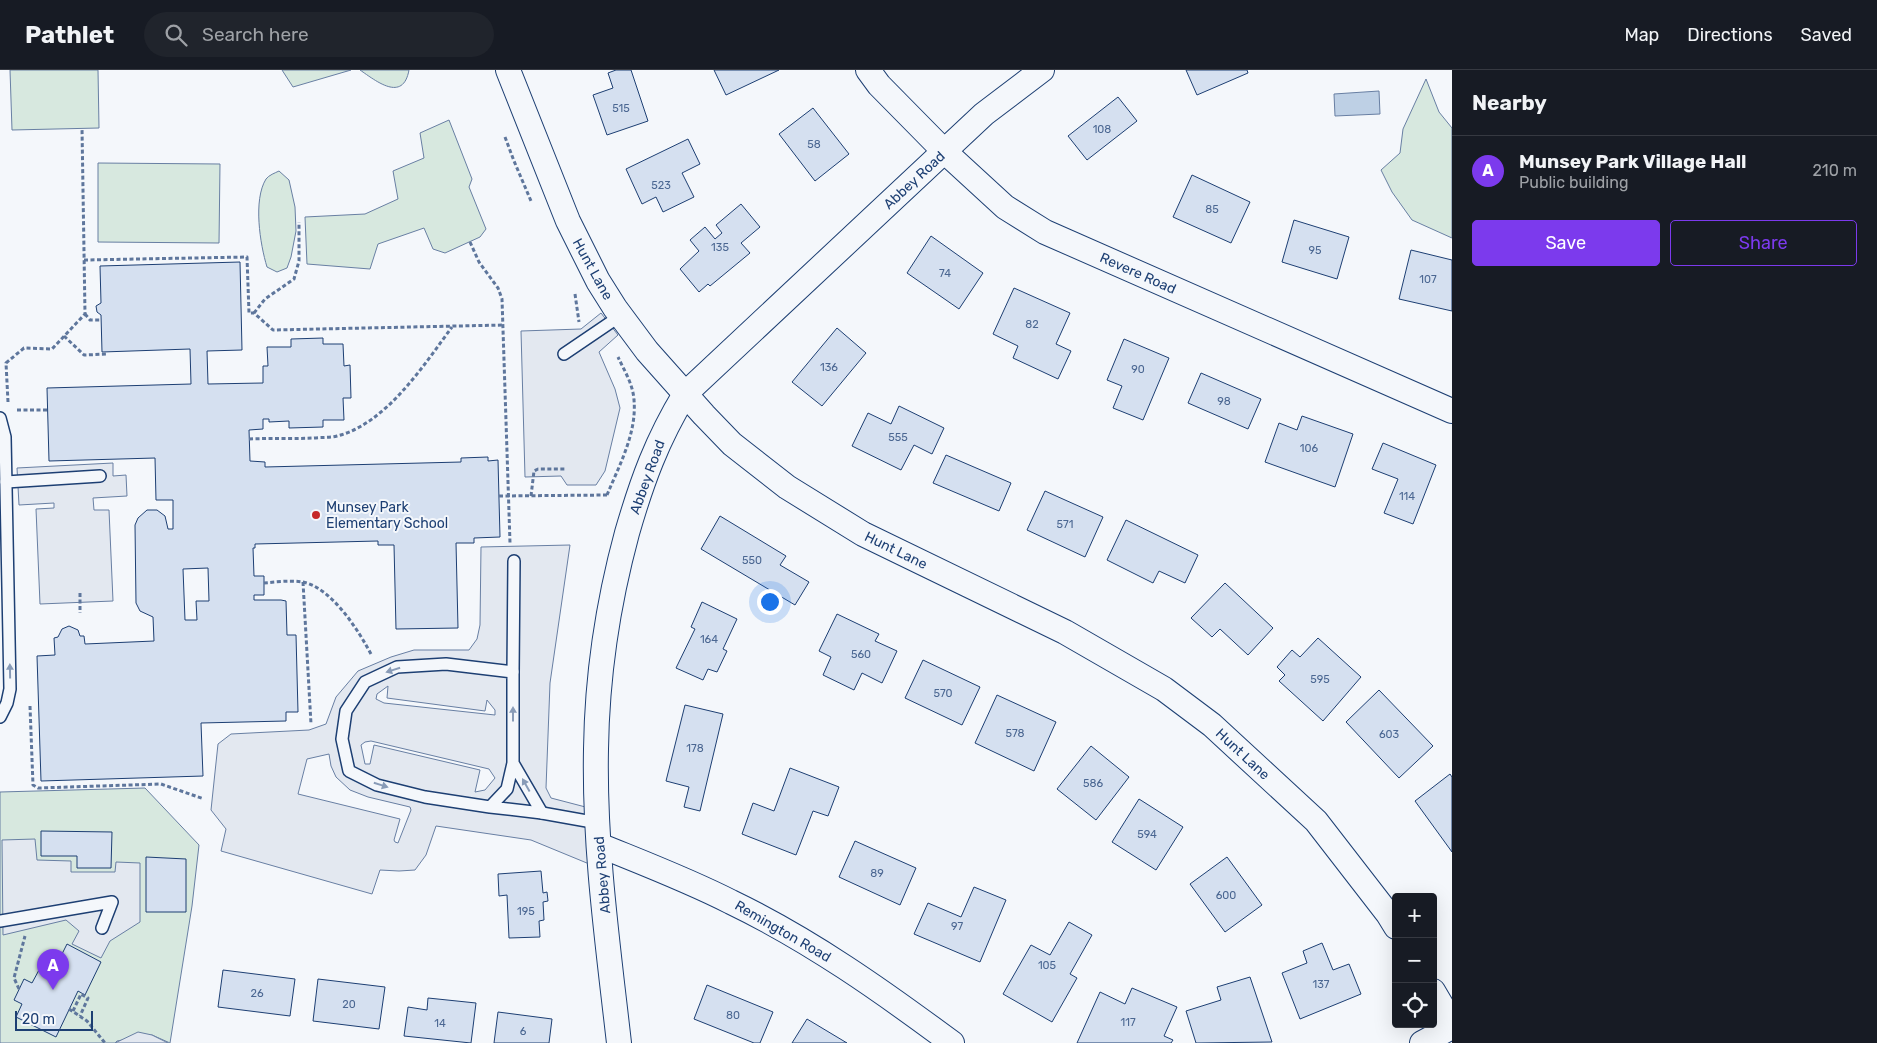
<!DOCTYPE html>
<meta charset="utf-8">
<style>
body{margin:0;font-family:Rubik,sans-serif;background:#20242c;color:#f1f3f6}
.controls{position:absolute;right:15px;bottom:15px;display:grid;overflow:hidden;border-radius:5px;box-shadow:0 5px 20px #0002}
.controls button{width:45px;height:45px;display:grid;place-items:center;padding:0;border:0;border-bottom:1px solid #363941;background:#171b24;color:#f1f3f6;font:25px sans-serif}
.scale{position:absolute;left:15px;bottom:12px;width:78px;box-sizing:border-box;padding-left:5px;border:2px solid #1d3f73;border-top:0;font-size:14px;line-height:18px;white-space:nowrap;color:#1d3f73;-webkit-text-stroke:4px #f4f7fb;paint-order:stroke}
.you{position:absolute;left:769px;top:531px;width:18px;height:18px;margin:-12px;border:4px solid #fff;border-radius:50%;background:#1a73e8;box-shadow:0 0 0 8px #1a73e833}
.badge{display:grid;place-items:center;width:32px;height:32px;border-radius:50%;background:#7c3aed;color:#fff;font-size:16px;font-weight:700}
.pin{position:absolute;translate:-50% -41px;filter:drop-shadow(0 1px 2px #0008)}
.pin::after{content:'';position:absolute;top:26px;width:18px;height:15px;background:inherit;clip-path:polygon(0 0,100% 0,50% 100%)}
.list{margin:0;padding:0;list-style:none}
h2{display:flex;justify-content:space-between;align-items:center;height:65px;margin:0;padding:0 20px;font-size:21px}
h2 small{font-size:16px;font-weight:400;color:#9ea1a6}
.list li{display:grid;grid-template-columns:32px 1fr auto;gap:15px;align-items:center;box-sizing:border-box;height:70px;padding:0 20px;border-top:1px solid #363941}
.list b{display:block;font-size:19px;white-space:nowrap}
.list p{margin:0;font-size:16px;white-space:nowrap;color:#9ea1a6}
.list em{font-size:16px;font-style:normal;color:#9ea1a6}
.actions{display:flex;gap:10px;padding:15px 20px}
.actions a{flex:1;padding:11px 0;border:1px solid #7c3aed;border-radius:5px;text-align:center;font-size:18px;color:#7c3aed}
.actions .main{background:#7c3aed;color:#fff}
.icon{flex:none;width:28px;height:28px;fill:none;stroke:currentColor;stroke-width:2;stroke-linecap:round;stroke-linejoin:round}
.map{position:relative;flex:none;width:1452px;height:973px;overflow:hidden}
header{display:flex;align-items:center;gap:30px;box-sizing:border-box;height:70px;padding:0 25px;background:#171b24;border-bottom:1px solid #363941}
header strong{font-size:24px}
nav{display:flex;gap:28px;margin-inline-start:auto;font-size:18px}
.search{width:350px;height:45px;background:#20242c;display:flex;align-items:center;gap:12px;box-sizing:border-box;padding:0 18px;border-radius:28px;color:#9ea1a6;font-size:19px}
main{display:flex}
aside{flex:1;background:#171b24}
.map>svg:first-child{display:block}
.green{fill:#d7e8df;stroke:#687fa3}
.parking{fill:#e3e8f0;stroke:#687fa3;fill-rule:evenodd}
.water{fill:#bed0e5;stroke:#687fa3}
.building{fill:#d5e0f0;stroke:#1d3f73;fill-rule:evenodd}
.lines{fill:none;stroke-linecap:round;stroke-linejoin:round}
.lane-casing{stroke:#1d3f73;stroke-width:14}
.street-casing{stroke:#1d3f73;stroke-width:26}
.path{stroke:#5e769c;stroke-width:3;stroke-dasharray:4 2.5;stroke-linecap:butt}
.lane{stroke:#f4f7fb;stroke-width:11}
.street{stroke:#f4f7fb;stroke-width:24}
.oneway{fill:#889bb7}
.poi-dot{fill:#c62828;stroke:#f4f7fb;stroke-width:2}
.labels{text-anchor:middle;stroke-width:4;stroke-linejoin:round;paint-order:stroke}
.number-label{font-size:11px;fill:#4b6792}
.street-label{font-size:14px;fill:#1d3f73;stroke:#f4f7fb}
.poi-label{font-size:14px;fill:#1d3f73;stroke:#f4f7fb;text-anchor:start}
</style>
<header>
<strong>Pathlet</strong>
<div class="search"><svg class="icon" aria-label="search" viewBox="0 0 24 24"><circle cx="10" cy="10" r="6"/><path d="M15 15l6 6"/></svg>Search here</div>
<nav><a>Map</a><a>Directions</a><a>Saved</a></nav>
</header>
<main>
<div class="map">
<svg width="1452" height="973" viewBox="0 0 1452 973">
<rect width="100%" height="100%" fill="#f4f7fb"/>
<g class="green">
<path d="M10 0H98L99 58 12 60Z"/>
<path d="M282 0H351L293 17Z"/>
<path d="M360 0H409C403 33 376 11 360 0Z"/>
<path d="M1426 9 1439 42 1452 58V168L1412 150 1392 122 1381 100 1400 83 1403 59Z"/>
<path d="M449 50 472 109 469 117 486 159 480 167 445 183 433 179 424 158 378 174 370 199 307 194 305 147 365 144 398 129 393 101 424 88 420 63Z"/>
<path d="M98 93 220 94 219 173 98 172Z"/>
<path d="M279 101 289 110 295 137 296 161 291 187 287 198 277 202 267 197C260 174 253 130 266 109 269 105 275 103 279 101Z"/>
<path d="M145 718 199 775 192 836 170 973 152 965 117 971 115 973H0V722Z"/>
</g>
<g class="parking">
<path d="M601 243 618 265 599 282 615 319 620 338 605 401 596 415H567L561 406 525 407 521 261 581 259Z"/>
<path d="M113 393V406L126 405 127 426 93 428 94 440H109L113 531 40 534 36 439 54 438V433L19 435 17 398Z"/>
<path d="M570 475 550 613 546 718 551 728 597 740 599 798 531 770 436 756 426 785 415 800 399 801 380 800 372 824 221 781 226 759 211 740 218 674 231 664 309 660 326 654 336 627 358 601 391 587 414 580H469L477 569 480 555 481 477ZM388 616 387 628 485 641 487 630 495 640V645L384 633 376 629 377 624ZM371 671 489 699 495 708 485 720 475 722 480 700 374 675 370 694H365L361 675 365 672ZM329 684 331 696 336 707 350 720 368 727 410 737 411 740 398 773 395 772 394 770 400 749 298 724 307 689Z"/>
<path d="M35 769 37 790 71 791V802H115L116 792 140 793V852L110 871 101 888 72 874 79 861 66 850 3 865 2 770Z"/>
<path d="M138 962 152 965 168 973H115Z"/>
</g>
<path class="water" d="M1379 21 1380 44 1335 46 1334 24Z"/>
<g class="building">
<path d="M616 0H631L648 51 607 65 593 25 613 18 608 3Z"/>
<path d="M714 0H779L726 25Z"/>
<path d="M1186 0H1247L1248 3 1197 25Z"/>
<path d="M1118 27 1137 51 1087 90 1068 66Z"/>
<path d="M813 38 849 84 815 111 779 64Z"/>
<path d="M688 69 700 94 682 103 694 127 663 142 656 127 642 134 626 99Z"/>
<path d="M1192 105 1250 132 1231 173 1173 147Z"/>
<path d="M741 134 760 157 741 173 750 183 710 216 708 214 699 222 680 199 699 181 690 170 705 157 715 169 722 163 716 155Z"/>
<path d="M1294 150 1349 167 1337 209 1282 192Z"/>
<path d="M931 166 983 203 959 239 907 203Z"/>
<path d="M1411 180 1452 190V241L1399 229Z"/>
<path d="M240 192 242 280 207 281 208 314 263 313V296H268L267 277H291V269L323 268V274H343L344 296 350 295 351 328H343L344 350H323V357L289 358V351L269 352V349H263V359L249 360 250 391 265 392V397L461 392V388L488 387V391L498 390 500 467 474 468V473H456L458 558 396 559 394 475H378V471L255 474V478H253L254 506H264V525H254V530H281L286 531 287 565H296L298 642H286V651L201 653 203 706 41 711 37 586 55 585 54 568 58 567 62 559 69 556 78 560 80 566H84L85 574 154 571 153 547 140 541 136 533 135 455 138 448 147 440H157L165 446 168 459H173V430H156L155 388 49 391 47 318 191 314 190 279 102 282 101 245 97 242 96 236 101 233 100 196ZM208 498 209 531H196L197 550H185L183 499Z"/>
<path d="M1014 218 1070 243 1056 274 1071 281 1058 309 1013 288 1018 276 993 264Z"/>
<path d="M837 258 866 283 822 336 792 312Z"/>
<path d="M1124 269 1169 288 1143 350 1113 338 1122 316 1107 310Z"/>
<path d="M1201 303 1261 329 1248 359 1188 333Z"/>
<path d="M899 336 944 358 932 384 914 375 901 400 852 376 868 343 891 354Z"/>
<path d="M1302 346 1353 364 1335 417 1265 392 1279 353 1297 360Z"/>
<path d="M1383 373 1436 395 1413 454 1384 443 1398 409 1372 399Z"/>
<path d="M946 385 1011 413 999 441 933 413Z"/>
<path d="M1045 421 1103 447 1085 487 1027 460Z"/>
<path d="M720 446 786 486 780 495 809 512 795 535 701 479Z"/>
<path d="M1126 450 1198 485 1185 513 1159 501 1153 513 1107 490Z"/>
<path d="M1225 513 1273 558 1248 585 1220 559 1212 567 1191 548Z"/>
<path d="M702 532 737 549 723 579 727 581 717 602 708 599 703 610 676 598 695 559 691 557Z"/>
<path d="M837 544 879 564 875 571 897 581 882 613 862 603 854 620 823 605 831 587 819 581Z"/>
<path d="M1318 568 1361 607 1323 651 1279 611 1285 605 1277 597 1292 580 1300 587Z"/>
<path d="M923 590 980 617 962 655 905 628Z"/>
<path d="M1379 620 1433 676 1399 708 1346 652Z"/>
<path d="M997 625 1056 652 1034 701 975 673Z"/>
<path d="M685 635 723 644 700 741 684 737 689 717 666 711Z"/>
<path d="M1091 676 1129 707 1096 750 1057 719Z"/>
<path d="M790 698 839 717 828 746 813 741 796 785 742 764 753 733 774 741Z"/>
<path d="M1450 704 1452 707V782L1415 731Z"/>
<path d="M1139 729 1183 757 1156 800 1112 772Z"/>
<path d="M41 761 112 762 111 798H77V786H41Z"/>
<path d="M855 771 916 798 900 835 839 807Z"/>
<path d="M146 787 186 789V842H146Z"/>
<path d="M1227 787 1262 835 1225 862 1190 814Z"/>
<path d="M541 801 543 823 547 822 548 831 543 832 544 850 539 851 540 867 509 868 507 825 499 826 498 804Z"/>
<path d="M974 817 1006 830 980 892 914 864 928 833 961 847Z"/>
<path d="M1069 852 1092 865 1070 904 1077 908 1052 952 1003 924 1031 875 1050 885Z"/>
<path d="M1322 873 1333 900 1349 894 1361 924 1300 949 1282 903 1307 893 1303 881Z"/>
<path d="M67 874 101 892 85 925 78 921 56 967 16 947 22 934 14 930 24 909 32 913 39 900 51 906Z"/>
<path d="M223 900 295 909 290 946 218 937Z"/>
<path d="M1250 907 1272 972 1196 973 1186 941 1221 930 1217 917Z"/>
<path d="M318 909 385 917 379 959 313 951Z"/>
<path d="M707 915 773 942 760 973H754L694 949Z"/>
<path d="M1132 918 1177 937 1164 966 1173 970 1171 973H1077L1100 922 1125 934Z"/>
<path d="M428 928 476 933 471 973 404 966 408 937 427 940Z"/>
<path d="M498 942 552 949 549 973H494Z"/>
<path d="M807 949 847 973H792Z"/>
</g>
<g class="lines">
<defs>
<g id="lane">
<path d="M564 284 620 246"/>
<path d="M0 348 5 367 10 619 7 633 0 647"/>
<path d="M6 412 100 406"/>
<path d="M513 602 514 491"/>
<path d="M490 737 542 743 513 693V602L446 594 397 597 365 612 346 641 342 669 349 701 377 715 425 727 490 737 507 719 513 693"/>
<path d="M542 743 598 753"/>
<path d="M0 851 112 832 102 858"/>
</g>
<g id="street">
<path d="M508 0 568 151 598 211 615 238 647 281 704 345 732 374 787 417 863 464 1065 562 1164 619 1212 655 1316 751 1388 844 1396 857"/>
<path d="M868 0 879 15 944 81 1005 137 1045 162 1452 341"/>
<path d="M599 775C643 793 688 810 731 832 810 870 882 921 952 973"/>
<path d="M1433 921 1452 953"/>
<path d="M619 973C608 876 594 777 596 679 597 606 608 533 627 463 642 411 657 370 685 324L984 44 1042 0"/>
<path d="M1422 973 1452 957"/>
</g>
</defs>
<use href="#lane" class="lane-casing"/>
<use href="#street" class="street-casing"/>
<g class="path">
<path d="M505 67 514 91 531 131"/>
<path d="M470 172 479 192 498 218 502 229 510 473"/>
<path d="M84 190 247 187 249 243H254L273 260 504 255"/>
<path d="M575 224 579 252"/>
<path d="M254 243 265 229 294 209 299 191V152"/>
<path d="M85 244 90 250H101"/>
<path d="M64 266 84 285 108 284"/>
<path d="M8 332 6 293 24 278 52 279 85 244 82 58"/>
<path d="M17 340H47"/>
<path d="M249 369C271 368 293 369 314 368 322 367 330 368 337 366 386 354 424 295 452 257"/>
<path d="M607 425C619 396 637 363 634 330 633 314 624 300 618 287"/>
<path d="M499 426 608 425"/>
<path d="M531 426 534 401 538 399H566"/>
<path d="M303 512 311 654"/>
<path d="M264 513C276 512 290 510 303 512 332 518 359 561 372 586"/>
<path d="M80 523V543"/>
<path d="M30 636 33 715 38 718 161 714 204 729"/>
<path d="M19 919 14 908 25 866"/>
<path d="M69 939 87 951 105 973"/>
<path d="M73 941 81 924 88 928 80 946"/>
</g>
<use href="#lane" class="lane"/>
<use href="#street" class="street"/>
</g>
<defs><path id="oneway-solid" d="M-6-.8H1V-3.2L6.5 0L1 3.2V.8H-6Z" transform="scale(1.25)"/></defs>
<g class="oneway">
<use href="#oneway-solid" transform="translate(393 600) rotate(162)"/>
<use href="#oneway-solid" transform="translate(10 601) rotate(-91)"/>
<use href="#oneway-solid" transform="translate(513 644) rotate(-90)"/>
<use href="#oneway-solid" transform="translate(381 715) rotate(17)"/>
<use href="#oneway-solid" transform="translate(526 715) rotate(-119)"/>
</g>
<circle class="poi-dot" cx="316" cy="445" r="5"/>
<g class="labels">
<g class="number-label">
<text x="621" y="42">515</text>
<text x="1102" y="63">108</text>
<text x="814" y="78">58</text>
<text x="661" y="119">523</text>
<text x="1212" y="143">85</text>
<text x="720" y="181">135</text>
<text x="1315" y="184">95</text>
<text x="945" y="207">74</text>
<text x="1428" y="213">107</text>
<text x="1032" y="258">82</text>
<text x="829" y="301">136</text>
<text x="1138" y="303">90</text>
<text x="1224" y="335">98</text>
<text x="898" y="371">555</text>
<text x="1309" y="382">106</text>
<text x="1407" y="430">114</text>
<text x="1065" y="458">571</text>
<text x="752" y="494">550</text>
<text x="709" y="573">164</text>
<text x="861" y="588">560</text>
<text x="1320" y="613">595</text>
<text x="943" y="627">570</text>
<text x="1015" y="667">578</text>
<text x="1389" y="668">603</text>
<text x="695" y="682">178</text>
<text x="1093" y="717">586</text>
<text x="1147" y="768">594</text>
<text x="877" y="807">89</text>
<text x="1226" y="829">600</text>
<text x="526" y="845">195</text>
<text x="957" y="860">97</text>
<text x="1047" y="899">105</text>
<text x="1321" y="918">137</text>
<text x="257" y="927">26</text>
<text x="349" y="938">20</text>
<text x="733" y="949">80</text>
<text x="1128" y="956">117</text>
<text x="440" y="957">14</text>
<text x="523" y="965">6</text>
</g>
<g class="street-label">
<text transform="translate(914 110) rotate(-43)" y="5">Abbey Road</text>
<text transform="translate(593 199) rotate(61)" y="5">Hunt Lane</text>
<text transform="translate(1138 203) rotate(24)" y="5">Revere Road</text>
<text transform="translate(647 407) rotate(-70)" y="5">Abbey Road</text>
<text transform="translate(896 480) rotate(26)" y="5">Hunt Lane</text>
<text transform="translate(1243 684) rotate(43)" y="5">Hunt Lane</text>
<text transform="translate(602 805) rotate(-95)" y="5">Abbey Road</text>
<text transform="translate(783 861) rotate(30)" y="5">Remington Road</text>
</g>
<g class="poi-label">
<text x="326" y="442">Munsey Park<tspan x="326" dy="16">Elementary School</tspan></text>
</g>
</g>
</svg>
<div class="controls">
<button>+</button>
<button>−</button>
<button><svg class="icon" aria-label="locate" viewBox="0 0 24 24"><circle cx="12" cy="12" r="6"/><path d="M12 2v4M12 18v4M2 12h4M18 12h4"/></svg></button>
</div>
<div class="scale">20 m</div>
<div class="you"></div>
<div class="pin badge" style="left:53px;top:920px">A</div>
</div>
<aside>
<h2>Nearby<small></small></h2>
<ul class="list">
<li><span class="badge">A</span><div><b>Munsey Park Village Hall</b><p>Public building</p></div><em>210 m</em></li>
</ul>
<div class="actions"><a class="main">Save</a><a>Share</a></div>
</aside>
</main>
